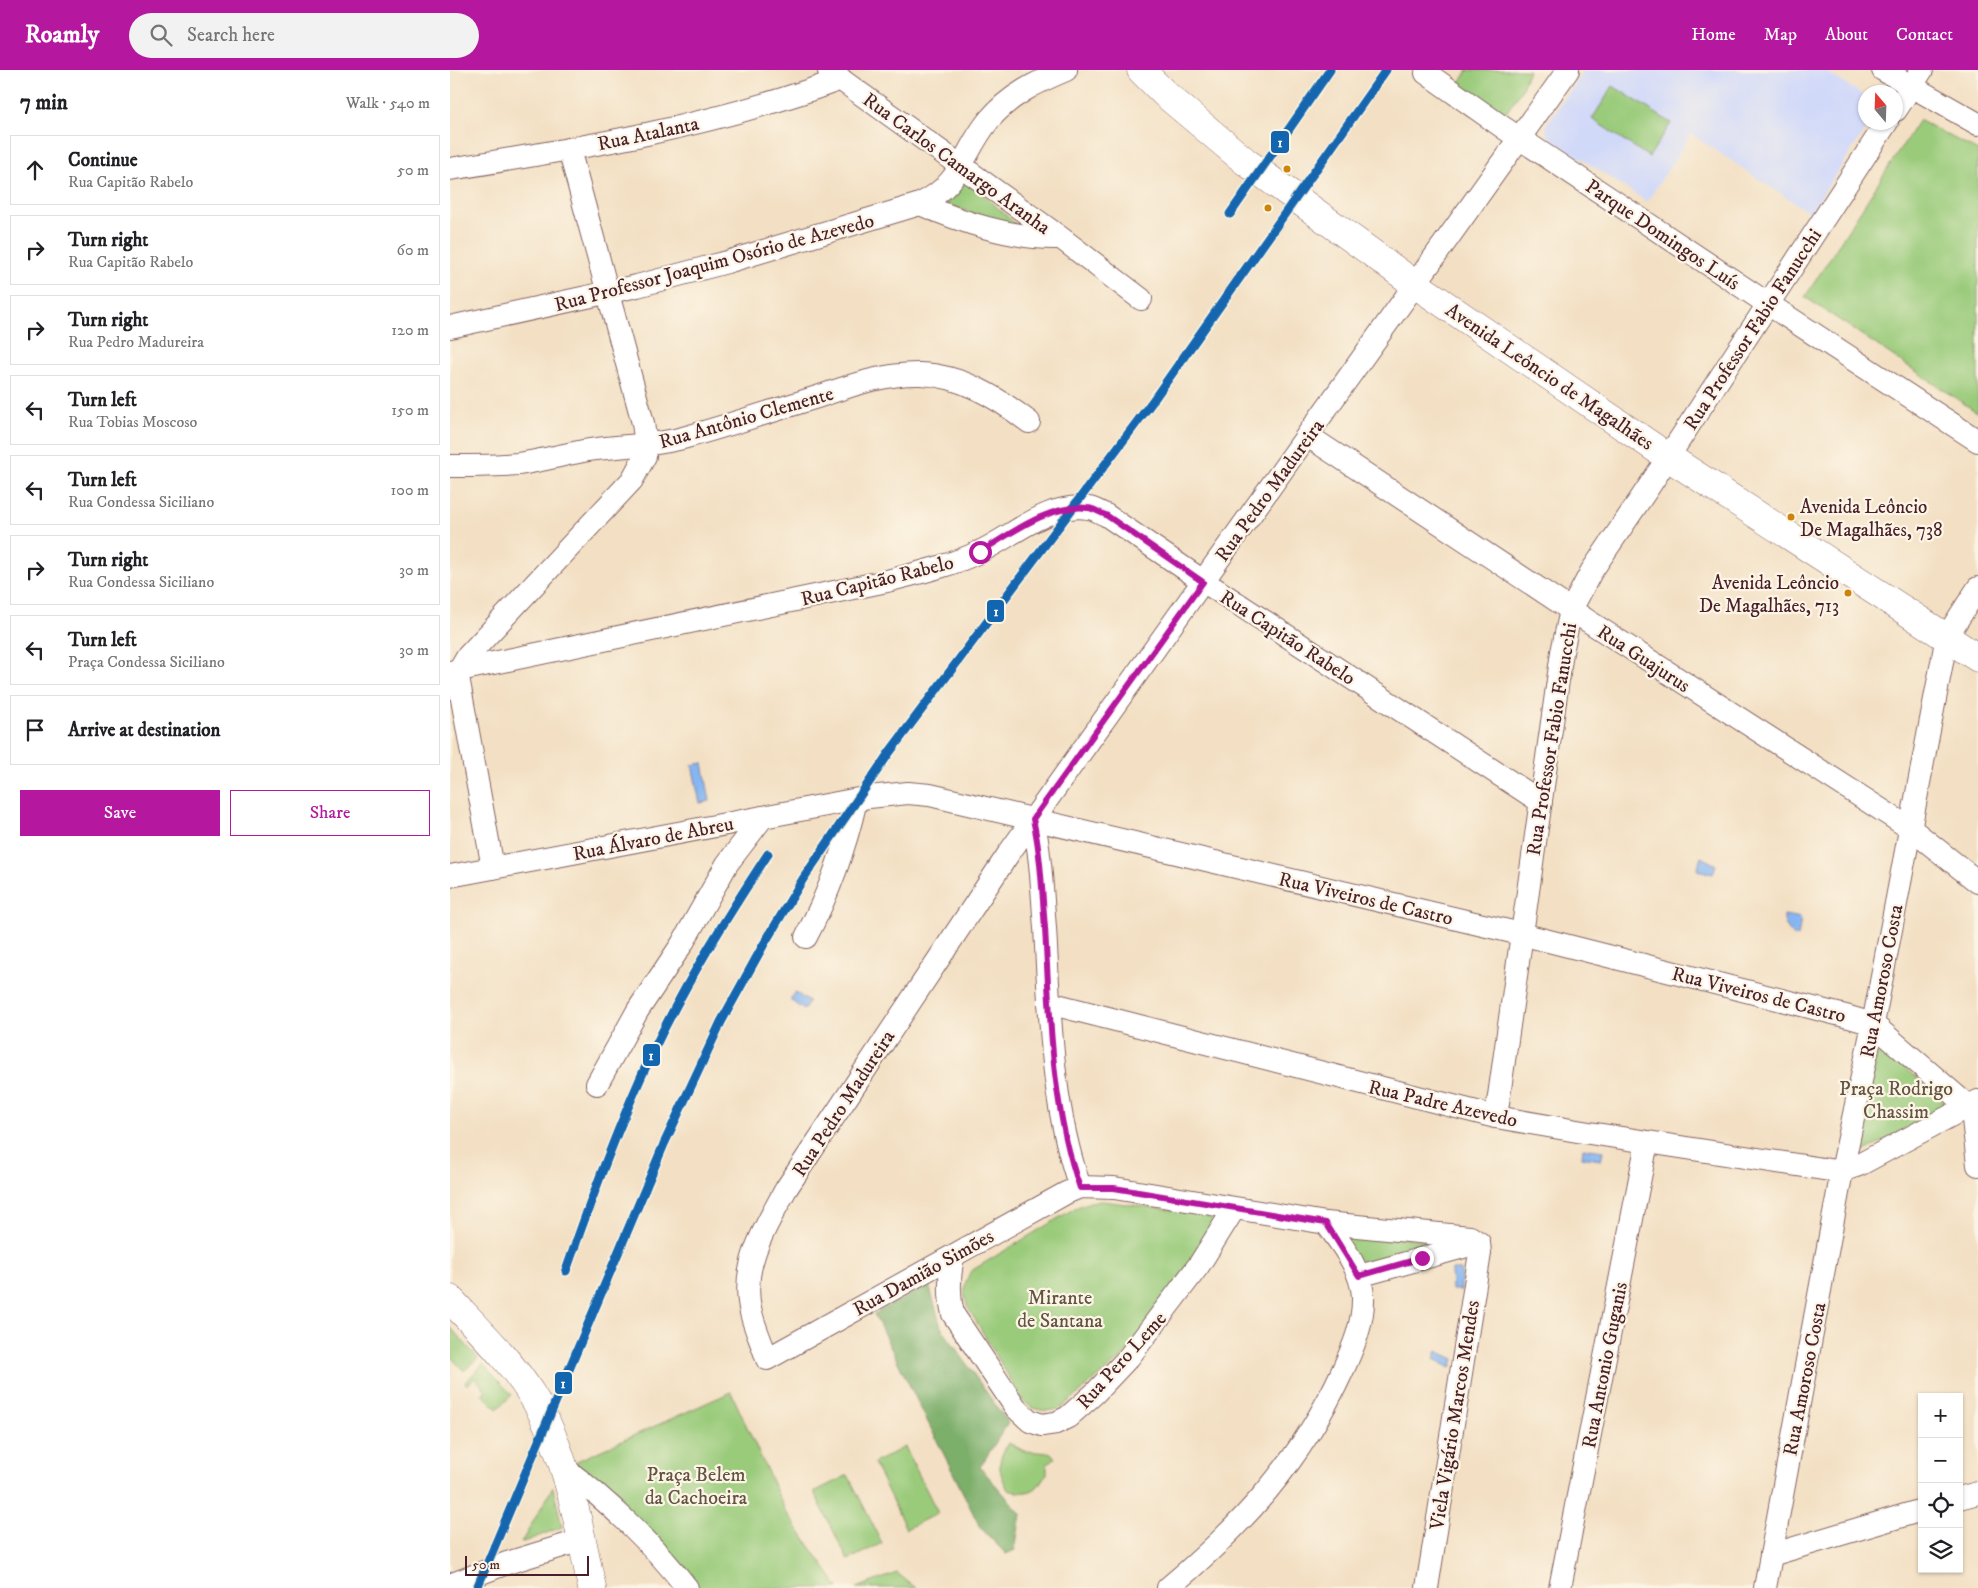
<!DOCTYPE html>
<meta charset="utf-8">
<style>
body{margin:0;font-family:"IM FELL DW Pica",serif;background:#f2f2f2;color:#202124}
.controls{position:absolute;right:15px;bottom:15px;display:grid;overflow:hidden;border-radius:0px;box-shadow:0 1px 4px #0004}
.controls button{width:45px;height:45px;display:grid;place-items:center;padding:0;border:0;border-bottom:1px solid #e0e0e0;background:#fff;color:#202124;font:25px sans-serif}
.compass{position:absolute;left:1408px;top:15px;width:45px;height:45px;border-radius:50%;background:#fff;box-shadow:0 1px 4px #0004;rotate:341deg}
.scale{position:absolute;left:15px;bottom:12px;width:124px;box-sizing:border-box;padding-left:5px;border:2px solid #4a1f2b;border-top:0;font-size:14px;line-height:18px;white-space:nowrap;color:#4a1f2b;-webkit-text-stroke:4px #fcf5e5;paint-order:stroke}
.stop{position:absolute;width:15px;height:15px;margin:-11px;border:4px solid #b5179e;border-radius:50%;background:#fff}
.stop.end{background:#b5179e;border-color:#fff;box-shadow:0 1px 5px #0008}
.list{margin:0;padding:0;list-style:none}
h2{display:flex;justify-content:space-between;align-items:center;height:65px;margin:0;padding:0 20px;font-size:21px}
h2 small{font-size:16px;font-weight:400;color:#757577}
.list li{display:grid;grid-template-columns:32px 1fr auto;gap:15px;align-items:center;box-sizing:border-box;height:70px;margin:0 10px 10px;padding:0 10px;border:1px solid #e0e0e0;border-radius:0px}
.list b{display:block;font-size:19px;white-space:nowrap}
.list p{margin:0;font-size:16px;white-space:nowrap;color:#757577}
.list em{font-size:16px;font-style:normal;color:#757577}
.actions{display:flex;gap:10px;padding:15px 20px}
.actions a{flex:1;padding:11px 0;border:1px solid #b5179e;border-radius:0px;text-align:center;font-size:18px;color:#b5179e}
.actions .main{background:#b5179e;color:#fff}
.icon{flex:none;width:28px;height:28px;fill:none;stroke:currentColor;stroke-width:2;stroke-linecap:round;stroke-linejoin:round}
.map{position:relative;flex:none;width:1528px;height:1518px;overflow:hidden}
header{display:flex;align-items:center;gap:30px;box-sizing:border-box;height:70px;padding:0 25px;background:#b5179e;color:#fff}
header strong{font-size:24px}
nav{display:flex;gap:28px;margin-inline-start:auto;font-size:18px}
.search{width:350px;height:45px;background:#f2f2f2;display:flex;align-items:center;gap:12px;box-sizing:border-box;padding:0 18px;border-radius:28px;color:#757577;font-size:19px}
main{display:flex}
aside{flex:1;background:#fff}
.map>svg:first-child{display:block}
.built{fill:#d1d9f9}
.green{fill:#9acb7a;stroke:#727552}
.forest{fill:#7baf6a;stroke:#62674a}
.water{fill:#85b6f1;stroke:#686a8e}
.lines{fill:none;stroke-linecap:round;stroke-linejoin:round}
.minor-casing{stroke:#856361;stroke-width:24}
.major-casing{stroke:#856361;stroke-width:29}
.minor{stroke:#fff;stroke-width:22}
.major{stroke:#fff;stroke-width:28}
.metro-1-casing{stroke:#fcf5e5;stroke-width:12}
.metro-1{stroke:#1266af;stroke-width:9}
.route{stroke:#b5179e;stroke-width:6}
.bus-dot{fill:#cc840b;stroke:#fcf5e5;stroke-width:2}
.labels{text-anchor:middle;stroke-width:4.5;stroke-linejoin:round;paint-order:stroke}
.bus-label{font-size:19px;fill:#4a1f2b;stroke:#fcf5e5;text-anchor:start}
.street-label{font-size:20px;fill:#4a1f2b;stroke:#fcf5e5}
.park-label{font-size:20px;fill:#625343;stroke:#fcf5e5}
.line-badge{stroke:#fcf5e5;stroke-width:2}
.badge-label{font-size:14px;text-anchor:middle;font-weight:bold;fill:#fff}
</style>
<header>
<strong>Roamly</strong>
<div class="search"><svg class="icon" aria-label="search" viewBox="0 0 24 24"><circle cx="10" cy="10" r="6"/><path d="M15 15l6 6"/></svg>Search here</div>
<nav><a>Home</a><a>Map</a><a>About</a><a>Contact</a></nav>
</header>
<main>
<aside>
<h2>7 min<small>Walk · 540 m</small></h2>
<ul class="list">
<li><svg class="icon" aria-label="ahead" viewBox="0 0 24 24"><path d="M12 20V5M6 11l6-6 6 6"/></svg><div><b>Continue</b><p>Rua Capitão Rabelo</p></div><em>50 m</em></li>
<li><svg class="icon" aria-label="right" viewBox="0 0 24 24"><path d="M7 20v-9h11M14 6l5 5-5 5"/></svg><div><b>Turn right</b><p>Rua Capitão Rabelo</p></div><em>60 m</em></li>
<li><svg class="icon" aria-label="right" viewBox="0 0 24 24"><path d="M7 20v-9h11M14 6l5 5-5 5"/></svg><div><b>Turn right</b><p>Rua Pedro Madureira</p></div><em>120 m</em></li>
<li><svg class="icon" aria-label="left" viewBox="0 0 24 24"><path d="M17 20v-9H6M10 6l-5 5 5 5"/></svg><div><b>Turn left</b><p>Rua Tobias Moscoso</p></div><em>150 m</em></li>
<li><svg class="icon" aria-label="left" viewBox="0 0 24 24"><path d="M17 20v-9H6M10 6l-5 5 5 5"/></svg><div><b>Turn left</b><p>Rua Condessa Siciliano</p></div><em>100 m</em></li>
<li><svg class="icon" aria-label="right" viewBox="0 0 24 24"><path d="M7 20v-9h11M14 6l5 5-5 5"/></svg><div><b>Turn right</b><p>Rua Condessa Siciliano</p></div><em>30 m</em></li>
<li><svg class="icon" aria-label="left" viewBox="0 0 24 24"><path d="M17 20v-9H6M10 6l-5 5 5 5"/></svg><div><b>Turn left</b><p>Praça Condessa Siciliano</p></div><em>30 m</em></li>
<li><svg class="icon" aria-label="arrive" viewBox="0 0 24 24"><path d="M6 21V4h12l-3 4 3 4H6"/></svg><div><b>Arrive at destination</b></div></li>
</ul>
<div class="actions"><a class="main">Save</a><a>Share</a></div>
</aside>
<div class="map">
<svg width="1528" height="1518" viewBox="0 0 1528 1518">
<rect width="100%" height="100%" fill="#fcf5e5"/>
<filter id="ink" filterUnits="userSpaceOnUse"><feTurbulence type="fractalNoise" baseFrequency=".02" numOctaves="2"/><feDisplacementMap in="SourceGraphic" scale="10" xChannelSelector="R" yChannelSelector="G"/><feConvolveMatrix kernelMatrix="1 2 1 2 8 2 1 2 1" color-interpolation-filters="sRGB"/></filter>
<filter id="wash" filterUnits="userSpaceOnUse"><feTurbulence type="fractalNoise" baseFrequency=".0096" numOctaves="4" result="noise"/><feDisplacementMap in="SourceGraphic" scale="20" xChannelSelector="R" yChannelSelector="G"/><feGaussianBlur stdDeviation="1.12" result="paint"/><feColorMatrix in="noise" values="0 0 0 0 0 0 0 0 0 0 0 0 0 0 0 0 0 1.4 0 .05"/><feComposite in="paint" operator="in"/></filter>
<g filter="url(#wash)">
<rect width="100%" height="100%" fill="#f3e0c4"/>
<path class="built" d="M1135 0H1373L1415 26 1416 52 1420 53 1360 143 1241 64 1197 132 1098 67 1096 60 1097 53Z"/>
<g class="green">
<path d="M1018 0H1079L1071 21 1044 60 999 29Z"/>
<path d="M1163 16 1221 53 1199 87 1142 49Z"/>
<path d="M1469 50 1528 81V343L1355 227Z"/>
<path d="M510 103 573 161 491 132Z"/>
<path d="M1433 983 1438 984 1494 1031V1038L1413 1082 1406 1080 1427 985Z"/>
<path d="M653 1131 765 1146 770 1150 676 1284 611 1338C596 1343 585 1341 573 1331L520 1241C512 1227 513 1215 521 1201L625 1138 640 1132Z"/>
<path d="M886 1159 1002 1174 909 1195Z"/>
<path d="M0 1257 28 1288 14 1301 0 1286Z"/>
<path d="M33 1294 62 1325 47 1339 32 1324 36 1320 25 1308 17 1315 15 1312Z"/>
<path d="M281 1322 336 1442 389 1518H244L128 1399 127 1391Z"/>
<path d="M559 1373 574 1381 601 1383 605 1388 597 1394V1404C592 1408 591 1413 587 1417 581 1424 566 1423 558 1420 549 1401 545 1392 559 1373Z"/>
<path d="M455 1377 488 1443 456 1459 424 1393Z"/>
<path d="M398 1405 432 1473 398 1490 364 1422Z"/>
<path d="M103 1417 112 1457 71 1473Z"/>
<path d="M447 1503 466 1518H406Z"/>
</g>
<path class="forest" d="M479 1215 491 1257 558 1353 530 1397 571 1444 565 1480 556 1484 530 1457 424 1244Z"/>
<g class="water">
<path d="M253 693 260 731 250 733 242 695Z"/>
<path d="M1251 787 1266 795 1263 804 1247 800Z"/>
<path d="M1334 845 1351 848 1348 867C1339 865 1333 853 1334 845Z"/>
<path d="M345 922 359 932 354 940 340 930Z"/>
<path d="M1133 1078 1153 1081 1151 1090 1132 1087Z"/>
<path d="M1001 1200H1011V1220H1002Z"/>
<path d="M987 1281 1004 1289 1001 1298 984 1289Z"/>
</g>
</g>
<g filter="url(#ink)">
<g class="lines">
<defs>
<g id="minor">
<path d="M1433 0 1528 54"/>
<path d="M379 1 611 168 691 229"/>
<path d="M976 3 1054 58 1318 234 1528 371"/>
<path d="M1446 40 1472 0"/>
<path d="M0 99C132 78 265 56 391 9"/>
<path d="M470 134C511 152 564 169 609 168"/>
<path d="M0 257 187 216 277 192 470 134C513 113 512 83 539 50 560 25 587 12 616 0"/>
<path d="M858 366 1121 540 1461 759 1528 812"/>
<path d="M0 396C23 396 45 396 68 394 92 391 115 384 139 380 173 375 207 376 240 366 283 354 325 340 367 327 400 316 435 303 470 304 511 305 548 328 579 352"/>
<path d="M0 602 437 511C468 503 500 496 529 482 562 467 598 432 638 438 644 438 650 443 656 445L753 511 1091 732"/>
<path d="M583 749C591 785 592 821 595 858 600 945 601 1034 630 1117"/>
<path d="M43 798 8 607 9 600 16 588 182 410 195 386 196 375 193 353 119 79"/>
<path d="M0 806 419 727 458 723 480 725 1071 864 1399 947 1423 954 1518 1036 1523 1049 1528 1095"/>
<path d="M356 867C379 823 395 779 406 730"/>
<path d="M599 933 1046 1047 1133 1062 1386 1101H1392L1409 1095 1528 1031"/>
<path d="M147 1014 188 940 232 874 277 794 313 747"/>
<path d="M1046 1047 1112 582 1121 540 1141 502 1198 418 1437 52"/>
<path d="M1029 1173 1020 1167 876 1153 664 1118 630 1117 616 1123 317 1289C312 1273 303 1255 300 1238 291 1194 316 1156 336 1119L559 783 1118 0"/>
<path d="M503 1187C499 1207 498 1224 503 1244L566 1338 580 1351 592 1355 606 1353 618 1347 645 1323 679 1287 749 1195 784 1139"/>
<path d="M909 1206 1028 1173"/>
<path d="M114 1398C157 1430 205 1476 237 1518"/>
<path d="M1509 1428 1528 1423"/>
<path d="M1321 1485 1472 1440"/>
<path d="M0 1515 57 1493 132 1470"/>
<path d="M718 1518C793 1455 851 1391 892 1302 903 1278 914 1253 913 1226 911 1198 891 1174 876 1153"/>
<path d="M977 1518 1030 1183 1029 1173"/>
<path d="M1110 1518 1197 1072"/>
<path d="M1315 1518 1392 1101 1423 954 1497 566 1528 518"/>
</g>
<g id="major">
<path d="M691 0 715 24 796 92 962 212 1218 387 1528 588"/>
<path d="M0 1229C28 1259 60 1290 82 1325 117 1383 128 1452 142 1518"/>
</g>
</defs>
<use href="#minor" class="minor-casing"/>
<use href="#major" class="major-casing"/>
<use href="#minor" class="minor"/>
<use href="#major" class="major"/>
<defs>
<g id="metro-1">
<path d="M780 144 880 0"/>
<path d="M116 1201C142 1127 169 1053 203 981 236 912 276 848 318 784"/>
<path d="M27 1518 214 1074 271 952 314 874 353 809 439 683 702 332 936 0"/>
</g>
</defs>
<use href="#metro-1" class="metro-1-casing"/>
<use href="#metro-1" class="metro-1"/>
</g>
</g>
<g class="lines" filter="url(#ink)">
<path class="route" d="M530 482C560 464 601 433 638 438 643 438 650 443 656 445L753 512 583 749C591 785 592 821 595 858 600 945 601 1035 630 1118H664L876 1153 909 1206 972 1188"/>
</g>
<g class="bus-dot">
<circle cx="837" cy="99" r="4.5"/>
<circle cx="818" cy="138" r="4.5"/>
<circle cx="1341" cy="447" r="4.5"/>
<circle cx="1398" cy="523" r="4.5"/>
</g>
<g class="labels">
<g class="bus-label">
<text x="1350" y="443">Avenida Leôncio<tspan x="1350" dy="23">De Magalhães, 738</tspan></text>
<text x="1389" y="519" text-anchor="end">Avenida Leôncio<tspan x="1389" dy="23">De Magalhães, 713</tspan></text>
</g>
<g class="street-label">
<text transform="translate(198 63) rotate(-12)" y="7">Rua Atalanta</text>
<text transform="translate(507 93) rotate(36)" y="7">Rua Carlos Camargo Aranha</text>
<text transform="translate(1213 164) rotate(34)" y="7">Parque Domingos Luís</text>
<text transform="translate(264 192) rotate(-15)" y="7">Rua Professor Joaquim Osório de Azevedo</text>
<text transform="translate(1302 259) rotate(-57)" y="7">Rua Professor Fabio Fanucchi</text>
<text transform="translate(1100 306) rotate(34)" y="7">Avenida Leôncio de Magalhães</text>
<text transform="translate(296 347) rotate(-16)" y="7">Rua Antônio Clemente</text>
<text transform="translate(819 420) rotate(-54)" y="7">Rua Pedro Madureira</text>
<text transform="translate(427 510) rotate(-14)" y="7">Rua Capitão Rabelo</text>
<text transform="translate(838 567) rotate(33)" y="7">Rua Capitão Rabelo</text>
<text transform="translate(1194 588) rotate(33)" y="7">Rua Guajurus</text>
<text transform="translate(1101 669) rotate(-81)" y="7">Rua Professor Fabio Fanucchi</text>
<text transform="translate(203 768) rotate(-11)" y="7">Rua Álvaro de Abreu</text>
<text transform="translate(916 828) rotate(13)" y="7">Rua Viveiros de Castro</text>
<text transform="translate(1431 911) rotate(-79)" y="7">Rua Amoroso Costa</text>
<text transform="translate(1309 924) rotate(14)" y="7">Rua Viveiros de Castro</text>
<text transform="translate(393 1033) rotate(-57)" y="7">Rua Pedro Madureira</text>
<text transform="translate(993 1033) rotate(13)" y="7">Rua Padre Azevedo</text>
<text transform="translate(473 1202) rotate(-29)" y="7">Rua Damião Simões</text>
<text transform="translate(671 1290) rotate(-48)" y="7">Rua Pero Leme</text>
<text transform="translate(1154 1295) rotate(-79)" y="7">Rua Antonio Guganis</text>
<text transform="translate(1354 1309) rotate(-79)" y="7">Rua Amoroso Costa</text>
<text transform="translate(1004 1345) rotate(-81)" y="7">Viela Vigário Marcos Mendes</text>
</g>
<g class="park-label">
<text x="1446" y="1025">Praça Rodrigo<tspan x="1446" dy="23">Chassim</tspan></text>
<text x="610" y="1234">Mirante<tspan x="610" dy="23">de Santana</tspan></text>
<text x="246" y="1411">Praça Belem<tspan x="246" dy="23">da Cachoeira</tspan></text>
</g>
</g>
<g class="line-badge">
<rect x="820" y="60" width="20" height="24" rx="5" fill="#1266af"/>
<rect x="536" y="529" width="19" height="24" rx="5" fill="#1266af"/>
<rect x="192" y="973" width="19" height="24" rx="5" fill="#1266af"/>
<rect x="104" y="1301" width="19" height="24" rx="5" fill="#1266af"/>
</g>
<g class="badge-label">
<text x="830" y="77">1</text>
<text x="546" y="546">1</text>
<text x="201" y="990">1</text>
<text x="113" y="1318">1</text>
</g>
</svg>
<div class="controls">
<button>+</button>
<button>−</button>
<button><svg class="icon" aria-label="locate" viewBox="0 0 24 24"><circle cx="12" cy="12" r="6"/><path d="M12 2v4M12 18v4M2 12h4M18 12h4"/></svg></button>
<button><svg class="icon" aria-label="layers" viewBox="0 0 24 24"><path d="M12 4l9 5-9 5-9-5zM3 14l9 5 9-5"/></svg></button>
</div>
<svg class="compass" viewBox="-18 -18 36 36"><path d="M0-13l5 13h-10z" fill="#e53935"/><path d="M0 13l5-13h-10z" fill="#757577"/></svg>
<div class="scale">50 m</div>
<div class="stop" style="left:530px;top:482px"></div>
<div class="stop end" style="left:972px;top:1188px"></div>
</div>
</main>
